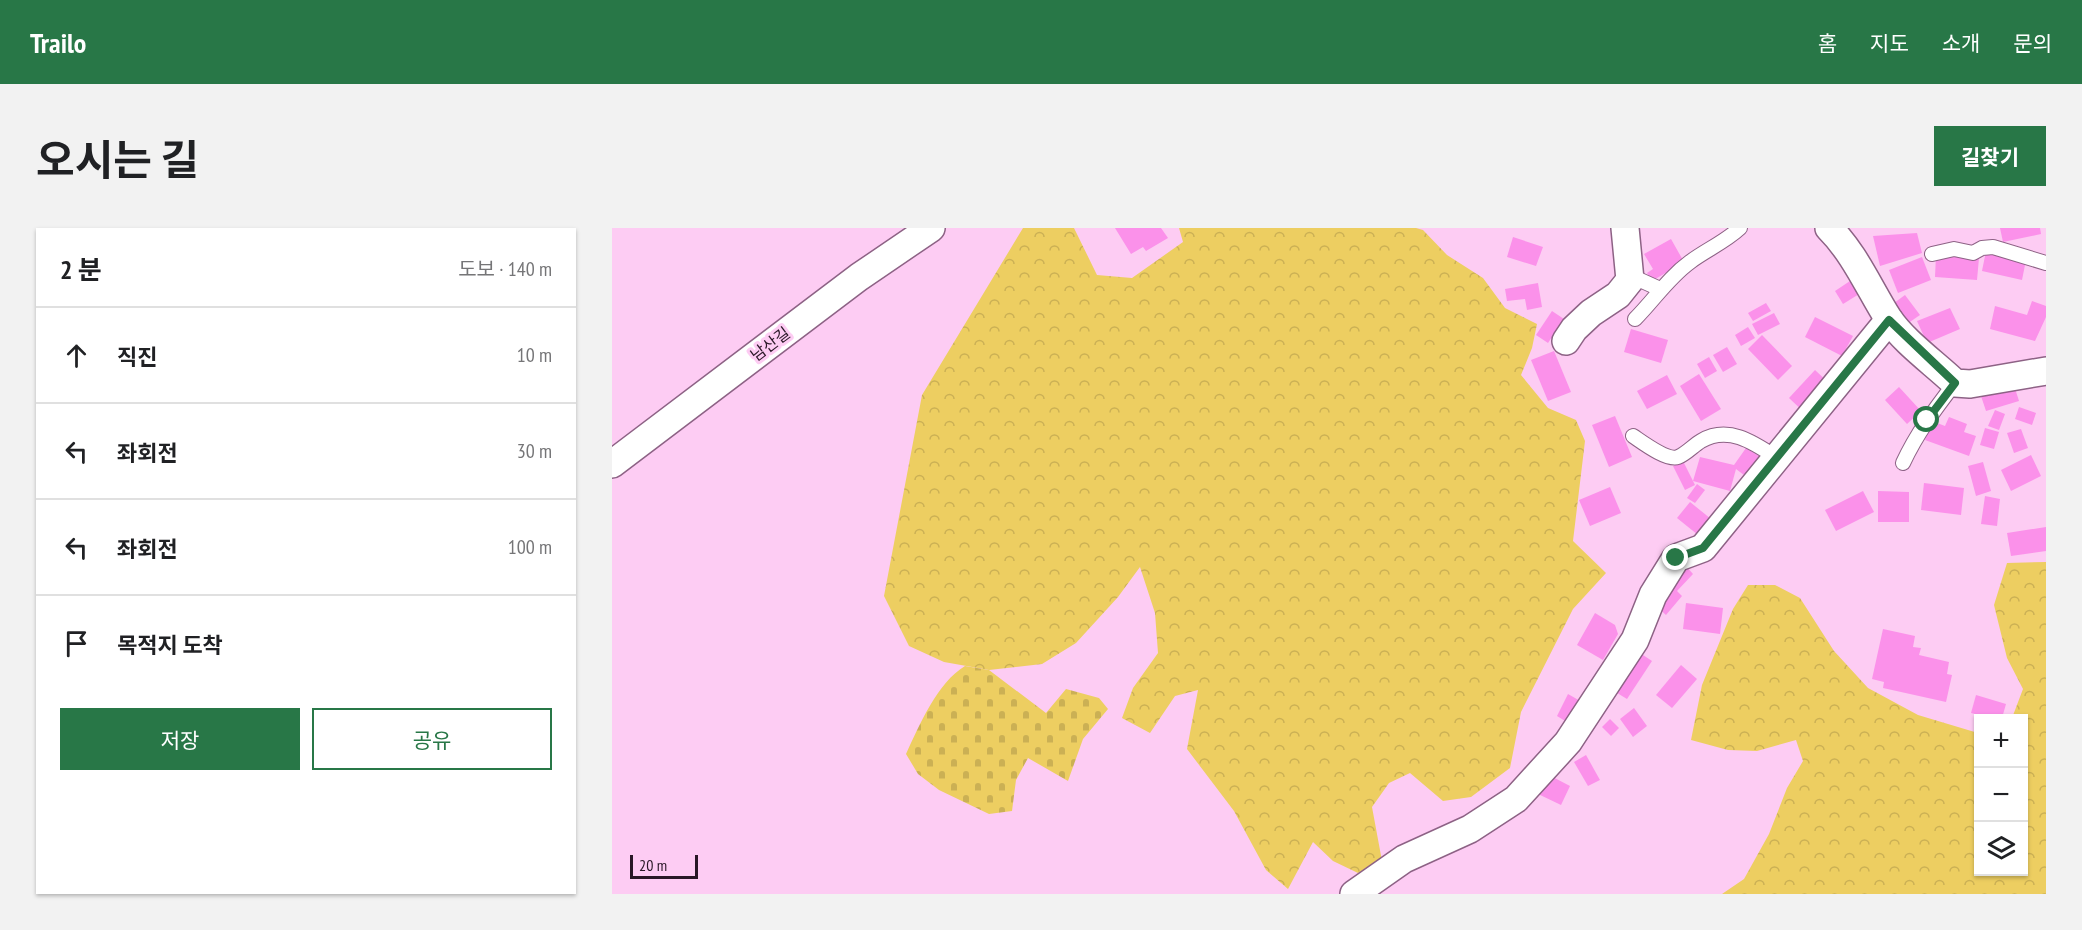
<!DOCTYPE html>
<html lang="ko">
<meta charset="utf-8">
<style>
body{margin:0;font-family:"PT Sans Narrow","Noto Sans KR",sans-serif;background:#f2f2f2;color:#202124}
.controls{position:absolute;right:18px;bottom:18px;display:grid;overflow:hidden;border-radius:0px;box-shadow:0 2px 4px #0004}
.controls button{width:54px;height:54px;display:grid;place-items:center;padding:0;border:0;border-bottom:2px solid #e0e0e0;background:#fff;color:#202124;font:30px sans-serif}
.scale{position:absolute;left:18px;bottom:15px;width:68px;box-sizing:border-box;padding-left:6px;border:3px solid #291726;border-top:0;font-size:16px;line-height:21px;white-space:nowrap;color:#291726;-webkit-text-stroke:4px #fdccf3;paint-order:stroke}
.stop{position:absolute;width:18px;height:18px;margin:-14px;border:4px solid #287747;border-radius:50%;background:#fff}
.stop.end{background:#287747;border-color:#fff;box-shadow:0 2px 6px #0008}
.list{margin:0;padding:0;list-style:none}
h2{display:flex;justify-content:space-between;align-items:center;height:78px;margin:0;padding:0 24px;font-size:26px}
h2 small{font-size:20px;font-weight:400;color:#757577}
.list li{display:grid;grid-template-columns:39px 1fr auto;gap:18px;align-items:center;box-sizing:border-box;height:96px;padding:0 24px;border-top:2px solid #e0e0e0}
.list b{display:block;font-size:22px;white-space:nowrap}
.list em{font-size:20px;font-style:normal;color:#757577}
.actions{display:flex;gap:12px;padding:18px 24px}
.actions a{flex:1;padding:14px 0;border:2px solid #287747;border-radius:0px;text-align:center;font-size:21px;color:#287747}
.actions .main{background:#287747;color:#fff}
.icon{flex:none;width:33px;height:33px;fill:none;stroke:currentColor;stroke-width:2;stroke-linecap:round;stroke-linejoin:round}
.map{position:relative;flex:none;width:1434px;height:666px;overflow:hidden;border-radius:0px}
header{display:flex;align-items:center;gap:36px;box-sizing:border-box;height:84px;padding:0 30px;background:#287747;color:#fff}
header strong{font-size:28px}
nav{display:flex;gap:33px;margin-inline-start:auto;font-size:21px}
.intro{display:flex;align-items:center;justify-content:space-between;box-sizing:border-box;height:144px;padding:0 36px}
h1{margin:0;font-size:42px}
.button{padding:15px 27px;border-radius:0px;background:#287747;color:#fff;font-size:21px;font-weight:700}
main{display:flex;gap:36px;padding:0 36px}
aside{flex:1;background:#fff;border-radius:0px;box-shadow:0 2px 4px #0004}
.map>svg:first-child{display:block}
.forest{fill:url(#forest-crowns)}
.cemetery{fill:url(#cemetery-stones)}
.building{fill:#fb91ea}
.lines{fill:none;stroke-linecap:round;stroke-linejoin:round}
.service-casing{stroke:#8d6285;stroke-width:16}
.minor-casing{stroke:#8d6285;stroke-width:30}
.service{stroke:#fff;stroke-width:14}
.minor{stroke:#fff;stroke-width:27}
.route{stroke:#287747;stroke-width:8}
.labels{text-anchor:middle;stroke-width:6;stroke-linejoin:round;paint-order:stroke}
.street-label{font-size:16px;fill:#291726;stroke:#fdccf3}
</style>
<header>
<strong>Trailo</strong>
<nav><a>홈</a><a>지도</a><a>소개</a><a>문의</a></nav>
</header>
<div class="intro"><h1>오시는 길</h1><a class="button">길찾기</a></div>
<main>
<aside>
<h2>2 분<small>도보 · 140 m</small></h2>
<ul class="list">
<li><svg class="icon" aria-label="ahead" viewBox="0 0 24 24"><path d="M12 20V5M6 11l6-6 6 6"/></svg><div><b>직진</b></div><em>10 m</em></li>
<li><svg class="icon" aria-label="left" viewBox="0 0 24 24"><path d="M17 20v-9H6M10 6l-5 5 5 5"/></svg><div><b>좌회전</b></div><em>30 m</em></li>
<li><svg class="icon" aria-label="left" viewBox="0 0 24 24"><path d="M17 20v-9H6M10 6l-5 5 5 5"/></svg><div><b>좌회전</b></div><em>100 m</em></li>
<li><svg class="icon" aria-label="arrive" viewBox="0 0 24 24"><path d="M6 21V4h12l-3 4 3 4H6"/></svg><div><b>목적지 도착</b></div></li>
</ul>
<div class="actions"><a class="main">저장</a><a>공유</a></div>
</aside>
<div class="map">
<svg width="1434" height="666" viewBox="0 0 1434 666">
<defs>
<pattern id="forest-crowns" width="20" height="18" patternUnits="userSpaceOnUse" patternTransform="scale(1.5)"><rect width="20" height="18" fill="#edce61"/><path d="M2 6a3 3 0 1 1 6 0M12 15a3 3 0 1 1 6 0" fill="none" stroke="#cbb054"/></pattern>
<pattern id="cemetery-stones" width="16" height="16" patternUnits="userSpaceOnUse" patternTransform="scale(1.5)"><rect width="16" height="16" fill="#edce61"/><path d="M2 7V4a2 2 0 0 1 4 0v3zM10 15v-3a2 2 0 0 1 4 0v3z" fill="#cbb054"/></pattern>
</defs>
<rect width="100%" height="100%" fill="#fdccf3"/>
<g class="forest">
<path d="M411 0H462L485 47 520 50 571 14 567 0H804L811 2 835 27 871 50 893 80 925 96 920 120 909 147 936 180 964 192 973 213 961 313 994 345 961 381 909 484 898 540 859 569 831 573 798 545 777 555 760 579 770 633 746 645 721 633 701 614 676 661 654 642 622 583 575 521 586 462 563 468 538 505 510 490 521 460 546 425 543 385 528 339 506 369 464 415 430 436 377 442 332 434 297 418 272 368 310 167Z"/>
<path d="M1434 334V666H1110L1132 651 1157 606 1175 560 1191 533 1184 512 1145 523 1116 522 1079 512 1090 457 1121 381 1136 357H1163L1188 370 1222 423 1256 460 1306 487 1366 505V644H1412V490H1400L1411 461 1395 430 1382 377 1395 335Z"/>
</g>
<path class="cemetery" d="M353 438 377 442 434 485 454 461 487 470 496 481 471 511 456 553 416 530 404 552 400 583 377 586 327 562 306 546 294 526C308 496 325 455 353 438Z"/>
<g class="building">
<path d="M503 0H549L556 10 534 23 531 19 519 26Z"/>
<path d="M1388 0H1428L1429 6 1391 14Z"/>
<path d="M1305 5 1310 25 1268 38 1261 8Z"/>
<path d="M901 9 931 19 924 38 895 29Z"/>
<path d="M1059 11 1072 34 1040 53 1035 45 1041 41 1032 26Z"/>
<path d="M1374 23 1414 32 1410 52 1370 43Z"/>
<path d="M1324 27 1367 30 1365 52 1323 49Z"/>
<path d="M1310 29 1319 52 1286 65 1277 42Z"/>
<path d="M1244 49 1252 63 1231 76 1223 63Z"/>
<path d="M926 55 930 79 915 82 913 71 895 73 893 61Z"/>
<path d="M1293 67 1308 87 1292 98 1278 78Z"/>
<path d="M1420 73 1434 78V89L1423 113 1378 101 1383 78 1415 87Z"/>
<path d="M1154 75 1159 83 1141 93 1136 85Z"/>
<path d="M1338 80 1348 101 1315 115 1305 93Z"/>
<path d="M940 83 952 91 936 115 924 107Z"/>
<path d="M1162 85 1168 96 1146 107 1140 96Z"/>
<path d="M1203 89 1241 108 1230 128 1193 109Z"/>
<path d="M1136 99 1143 110 1129 118 1123 107Z"/>
<path d="M1019 101 1056 112 1049 135 1012 124Z"/>
<path d="M1150 107 1180 138 1166 152 1136 121Z"/>
<path d="M1115 119 1125 136 1111 144 1101 127Z"/>
<path d="M942 123 959 164 936 173 919 132Z"/>
<path d="M1097 129 1105 143 1093 150 1085 136Z"/>
<path d="M1203 142 1219 157 1193 185 1177 170Z"/>
<path d="M1087 146 1109 181 1089 193 1068 158Z"/>
<path d="M1055 147 1065 166 1035 181 1025 163Z"/>
<path d="M1400 151 1407 173 1374 183 1367 162Z"/>
<path d="M1287 159 1309 183 1295 196 1273 172Z"/>
<path d="M1407 179 1424 185 1420 197 1403 191Z"/>
<path d="M1383 182 1393 186 1387 202 1376 198Z"/>
<path d="M1003 188 1020 229 997 239 980 197Z"/>
<path d="M1337 189 1355 196 1352 204 1364 208 1357 228 1313 212 1320 193 1333 198Z"/>
<path d="M1373 200 1387 204 1382 221 1368 217Z"/>
<path d="M1409 201 1416 220 1402 225 1395 205Z"/>
<path d="M1134 220 1150 230 1136 250 1124 241 1118 263 1081 253 1088 229 1122 237Z"/>
<path d="M1419 227 1429 248 1399 263 1389 242Z"/>
<path d="M1071 233 1083 257 1073 262 1061 238Z"/>
<path d="M1371 234 1379 263 1364 268 1356 238Z"/>
<path d="M1312 255 1352 260 1349 287 1309 282Z"/>
<path d="M1085 256 1093 262 1083 275 1075 270Z"/>
<path d="M998 259 1009 285 978 298 967 272Z"/>
<path d="M1251 263 1262 284 1224 303 1213 282Z"/>
<path d="M1266 263 1297 264V294H1266Z"/>
<path d="M1373 268 1388 271 1385 298 1369 296Z"/>
<path d="M1078 274 1104 295 1091 311 1065 290Z"/>
<path d="M1434 299V323L1399 328 1395 305Z"/>
<path d="M1072 336 1081 346 1065 363 1070 368 1054 387 1043 377Z"/>
<path d="M1074 375 1111 380 1108 406 1071 401Z"/>
<path d="M983 385 1003 397 1006 406 991 432 965 417Z"/>
<path d="M1271 401 1303 408 1301 419 1309 420 1307 427 1337 434 1335 446 1340 447 1334 474 1271 460 1272 454 1260 451Z"/>
<path d="M1022 421 1040 433 1015 471 997 460Z"/>
<path d="M1069 437 1085 451 1060 480 1044 467Z"/>
<path d="M956 466 970 474 958 496 945 488Z"/>
<path d="M1364 467 1394 476 1390 490H1378L1359 485Z"/>
<path d="M1022 480 1035 498 1021 509 1008 491Z"/>
<path d="M998 491 1007 500 999 508 990 499Z"/>
<path d="M974 527 988 552 976 558 962 534Z"/>
<path d="M933 545 958 558 949 577 924 565Z"/>
</g>
<g class="lines">
<defs>
<g id="service">
<path d="M1320 26 1342 21 1361 25 1370 20 1381 19 1434 35"/>
<path d="M1017 47 1048 61"/>
<path d="M1023 91C1042 72 1056 50 1078 34 1094 22 1113 14 1128 0"/>
<path d="M1021 208C1030 214 1055 233 1066 229 1074 226 1082 217 1089 213 1116 197 1141 214 1165 230"/>
<path d="M1291 235C1305 205 1323 181 1343 155"/>
</g>
<g id="minor">
<path d="M1217 0C1243 26 1257 60 1276 90 1292 114 1322 135 1343 155L1358 156 1434 143"/>
<path d="M954 113 962 101 979 85 1006 67 1018 52 1013 0"/>
<path d="M0 236 247 49 319 0"/>
<path d="M742 666 792 631 858 601 904 571 956 514 1023 412 1041 367 1064 330 1091 320 1277 92"/>
</g>
</defs>
<use href="#service" class="service-casing"/>
<use href="#minor" class="minor-casing"/>
<use href="#service" class="service"/>
<use href="#minor" class="minor"/>
</g>
<g class="lines">
<path class="route" d="M1064 330 1091 320 1277 92 1343 155 1315 192"/>
</g>
<g class="labels">
<g class="street-label">
<text transform="translate(158 116) rotate(-37)" y="6">남산길</text>
</g>
</g>
</svg>
<div class="controls">
<button>+</button>
<button>−</button>
<button><svg class="icon" aria-label="layers" viewBox="0 0 24 24"><path d="M12 4l9 5-9 5-9-5zM3 14l9 5 9-5"/></svg></button>
</div>
<div class="scale">20 m</div>
<div class="stop" style="left:1315px;top:192px"></div>
<div class="stop end" style="left:1064px;top:330px"></div>
</div>
</main>
